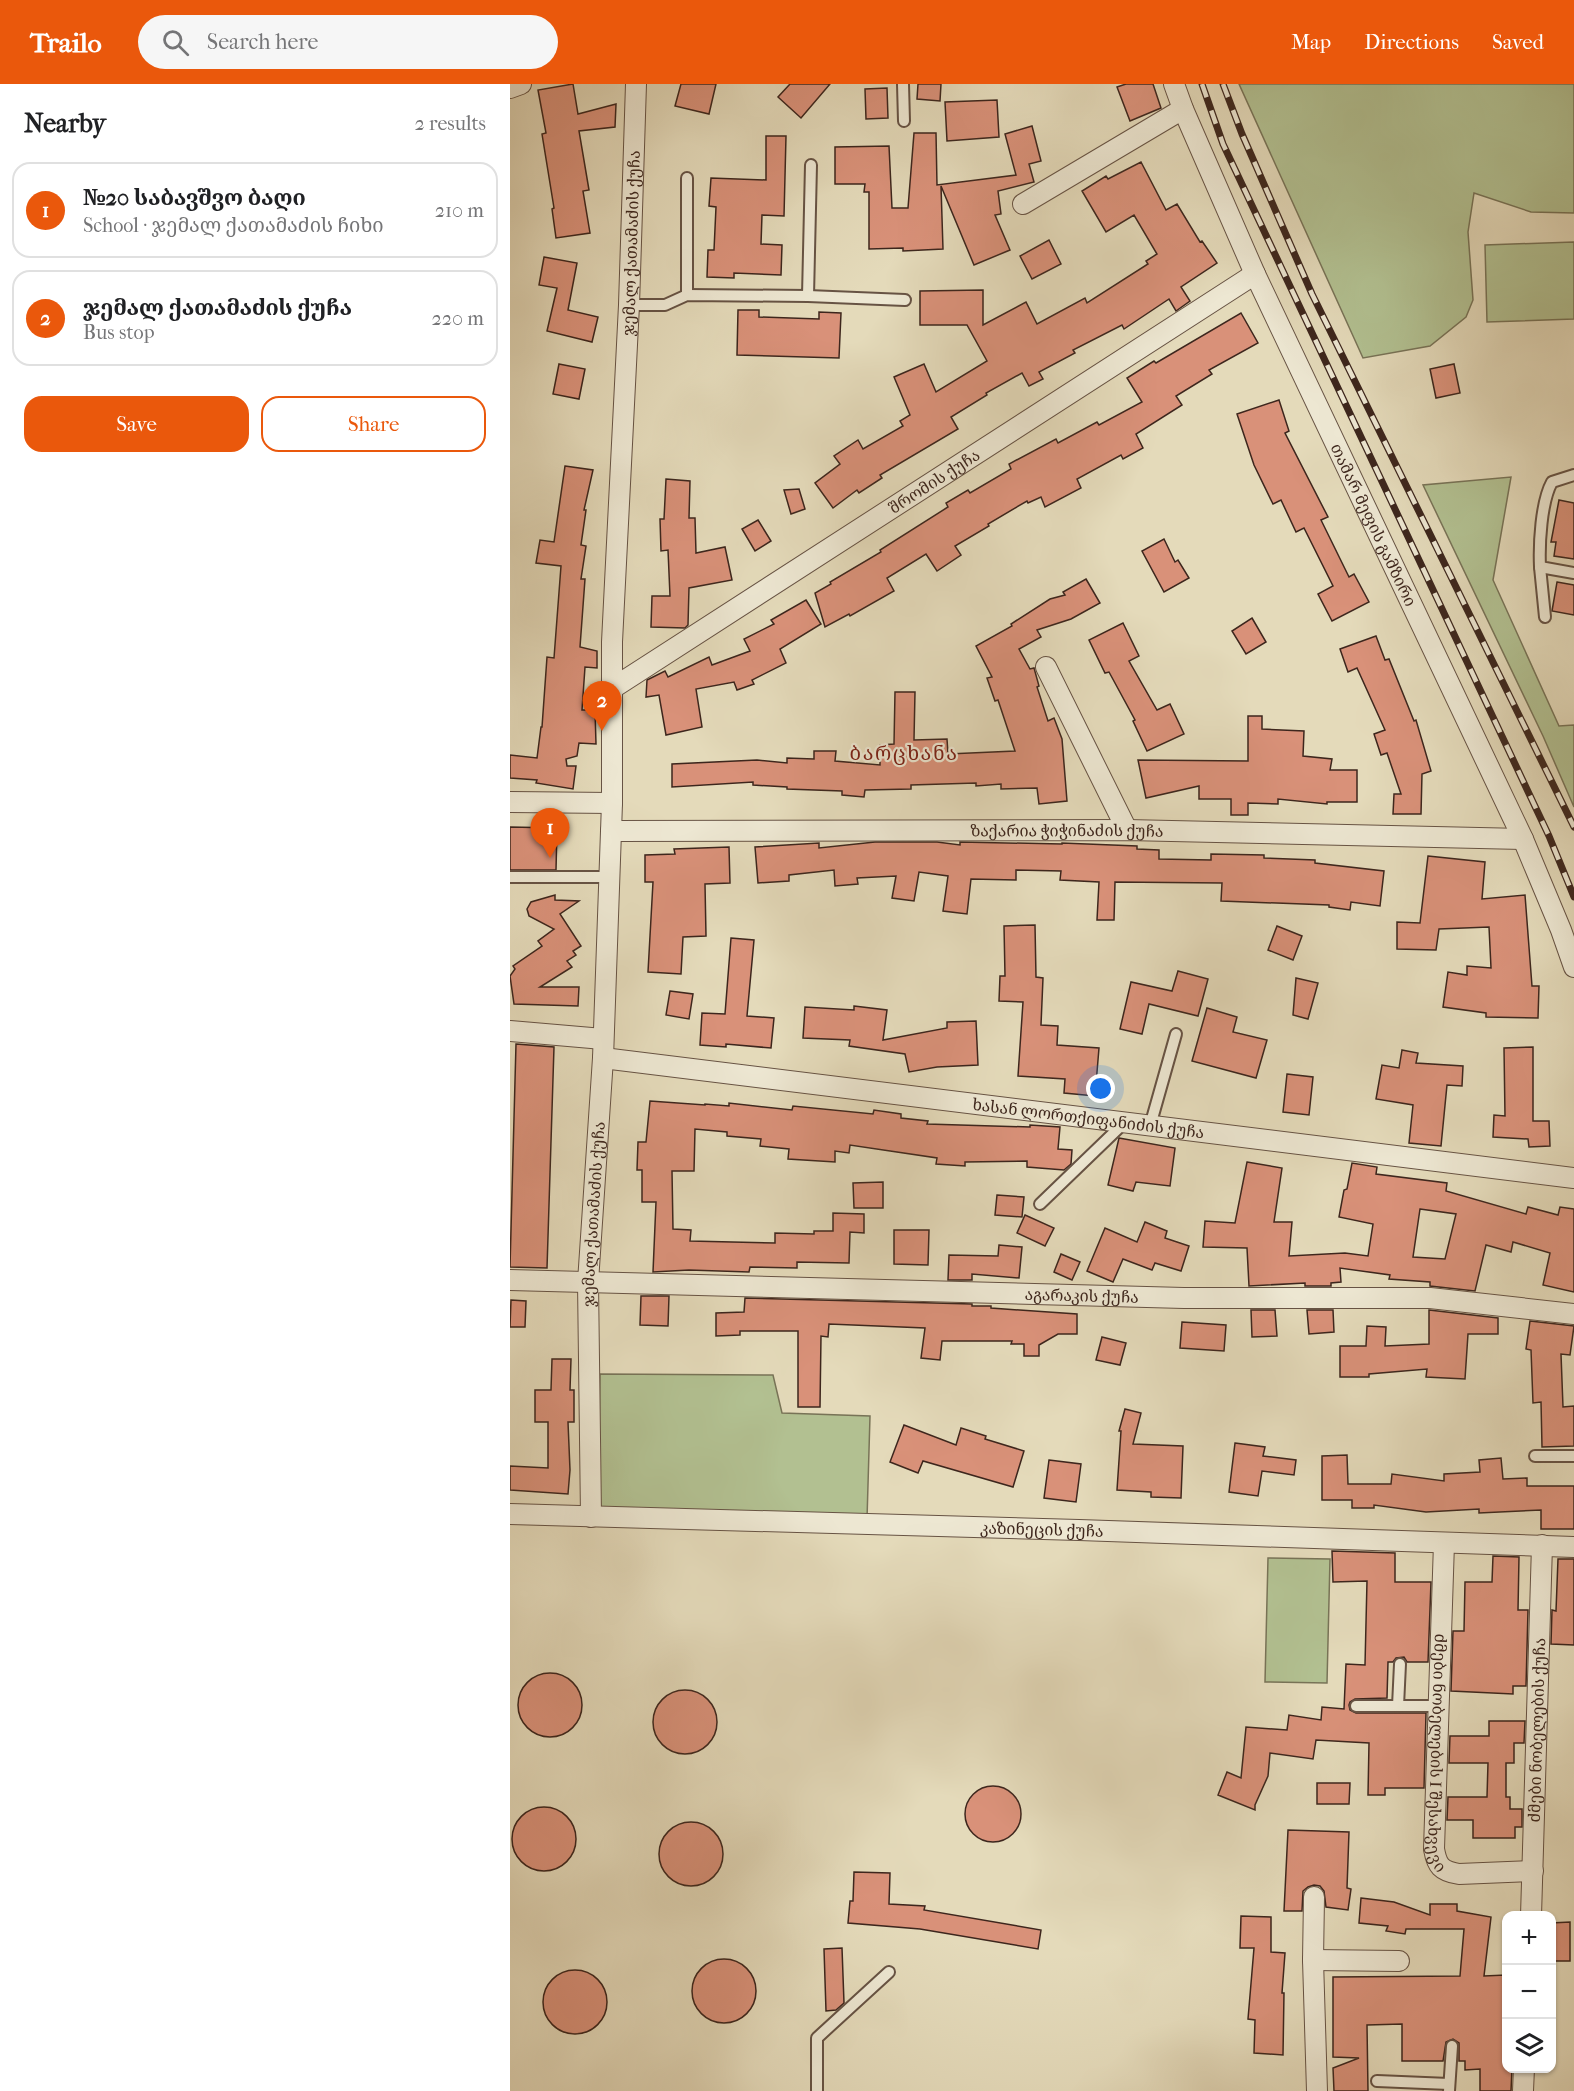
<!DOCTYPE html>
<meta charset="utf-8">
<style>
body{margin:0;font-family:"IM FELL French Canon","Noto Serif Georgian",serif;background:#f6f6f6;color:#202124}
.controls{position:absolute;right:18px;bottom:18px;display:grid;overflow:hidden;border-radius:12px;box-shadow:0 2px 4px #0004}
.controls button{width:54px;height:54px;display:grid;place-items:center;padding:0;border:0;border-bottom:2px solid #e0e0e0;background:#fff;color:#202124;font:30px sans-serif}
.you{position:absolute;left:591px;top:1005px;width:21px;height:21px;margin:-15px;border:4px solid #fff;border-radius:50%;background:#1a73e8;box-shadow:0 0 0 9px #1a73e833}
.badge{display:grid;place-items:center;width:39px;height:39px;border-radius:50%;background:#ea580c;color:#fff;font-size:20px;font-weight:700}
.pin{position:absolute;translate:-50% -50px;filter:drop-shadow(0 2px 3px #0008)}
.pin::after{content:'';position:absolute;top:32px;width:21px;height:18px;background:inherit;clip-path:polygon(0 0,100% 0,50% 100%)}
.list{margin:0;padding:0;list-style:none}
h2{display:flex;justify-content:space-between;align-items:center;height:78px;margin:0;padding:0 24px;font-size:26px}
h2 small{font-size:20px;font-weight:400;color:#757577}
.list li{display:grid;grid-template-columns:39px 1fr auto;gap:18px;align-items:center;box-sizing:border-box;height:96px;margin:0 12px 12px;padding:0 12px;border:2px solid #e0e0e0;border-radius:18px}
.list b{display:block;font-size:22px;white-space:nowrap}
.list p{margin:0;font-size:20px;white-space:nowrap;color:#757577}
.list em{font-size:20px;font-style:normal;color:#757577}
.actions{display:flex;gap:12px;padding:18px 24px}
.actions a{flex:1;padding:14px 0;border:2px solid #ea580c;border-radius:18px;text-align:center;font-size:21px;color:#ea580c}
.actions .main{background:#ea580c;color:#fff}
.icon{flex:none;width:33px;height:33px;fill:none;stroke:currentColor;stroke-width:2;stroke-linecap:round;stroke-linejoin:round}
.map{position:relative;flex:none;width:1064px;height:2007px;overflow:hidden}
header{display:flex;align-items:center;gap:36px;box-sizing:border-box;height:84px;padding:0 30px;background:#ea580c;color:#fff}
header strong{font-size:28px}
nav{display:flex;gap:33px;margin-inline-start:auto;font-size:21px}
.search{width:420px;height:54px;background:#f6f6f6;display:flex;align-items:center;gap:15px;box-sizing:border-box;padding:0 21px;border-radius:33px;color:#757577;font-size:22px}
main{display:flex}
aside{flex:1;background:#fff}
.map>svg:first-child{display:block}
.green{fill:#b2c091;stroke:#787357;stroke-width:1.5}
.building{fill:#d99179;stroke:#3d261d;stroke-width:1.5;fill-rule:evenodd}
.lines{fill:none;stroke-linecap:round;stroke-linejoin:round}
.service-casing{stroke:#675344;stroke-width:14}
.minor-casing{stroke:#675344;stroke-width:22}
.service{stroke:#ede7d2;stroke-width:10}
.minor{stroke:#ede7d2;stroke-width:20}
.rail-casing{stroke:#3d261d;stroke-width:7}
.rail{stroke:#ede7d2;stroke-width:4.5;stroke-dasharray:14;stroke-linecap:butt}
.labels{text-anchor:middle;stroke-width:4.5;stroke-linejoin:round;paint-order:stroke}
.street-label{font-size:16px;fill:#3d261d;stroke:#ede7d2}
.quarter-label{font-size:20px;letter-spacing:1.5px;fill:#7a1f14;stroke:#ede7d2}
</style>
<header>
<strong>Trailo</strong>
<div class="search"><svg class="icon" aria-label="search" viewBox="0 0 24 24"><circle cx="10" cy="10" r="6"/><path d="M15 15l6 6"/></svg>Search here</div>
<nav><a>Map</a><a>Directions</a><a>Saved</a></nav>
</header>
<main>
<aside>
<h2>Nearby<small>2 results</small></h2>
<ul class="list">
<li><span class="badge">1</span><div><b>№20 საბავშვო ბაღი</b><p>School · ჯემალ ქათამაძის ჩიხი</p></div><em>210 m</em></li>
<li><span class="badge">2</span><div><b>ჯემალ ქათამაძის ქუჩა</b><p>Bus stop</p></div><em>220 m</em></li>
</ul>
<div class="actions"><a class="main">Save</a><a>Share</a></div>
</aside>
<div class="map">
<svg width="1064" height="2007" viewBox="0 0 1064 2007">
<rect width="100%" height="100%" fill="#e4daba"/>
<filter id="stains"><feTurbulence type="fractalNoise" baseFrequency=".00333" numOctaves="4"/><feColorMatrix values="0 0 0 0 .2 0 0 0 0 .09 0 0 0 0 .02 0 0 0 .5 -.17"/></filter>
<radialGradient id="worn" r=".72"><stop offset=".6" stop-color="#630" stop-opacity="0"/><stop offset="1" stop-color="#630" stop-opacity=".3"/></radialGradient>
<g class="green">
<path d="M729 0H1064V129L1021 128 964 109 958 148 963 216 956 233 920 262 853 274Z"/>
<path d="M1064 158V235L977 238 975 161Z"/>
<path d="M1001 393 983 496 1049 642 1064 641V723L1033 652 913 401Z"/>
<path d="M90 1290 263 1291 272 1329 360 1332 357 1435 88 1423Z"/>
<path d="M758 1474 820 1475 817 1599 755 1598Z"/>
</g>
<g class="building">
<path d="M63 0 68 30 106 20 105 43 69 47 79 106 73 107 80 149 46 154 42 125 44 124 32 50 36 49 28 6Z"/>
<path d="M171 0H206L199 30 165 22Z"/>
<path d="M280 0H320L291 34 268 13Z"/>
<path d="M408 0H431L430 17 407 15Z"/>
<path d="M616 0H643L651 24 620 37 607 3Z"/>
<path d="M377 4 378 34 356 35 355 5Z"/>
<path d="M487 16 489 53 437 57 435 18Z"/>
<path d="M522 42 531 77 519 80 524 98 488 107 491 130 485 131 500 166 464 181 431 102 433 165 393 167V164L359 165V108H354L355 100H325V63L379 62 382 124H398L404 49H426L427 101 506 91 495 50Z"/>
<path d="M256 52H276L274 132 252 131 251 160 272 161 271 191 224 189V194L197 193 198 166H204L206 123 199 122 201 94 256 96Z"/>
<path d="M631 78 656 126 667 120 690 158 692 157 707 179 671 203 680 217 666 227 659 215 614 245 612 241 563 266 565 269 529 288 533 295 519 302 512 289 476 309 477 311 441 333 448 345 370 391 372 394 349 409 347 406 323 424 305 399 330 380 324 372 348 356 353 365 393 342 390 337 400 331 384 293 414 280 426 308 477 277 457 241H410V207L473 206V241L516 218 527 240 575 214 577 219 638 180 636 177 647 170 624 131 596 148 572 107 596 92 598 95Z"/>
<path d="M539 156 551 180 522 195 510 172Z"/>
<path d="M34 173 67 179 58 226 88 233 82 258 37 247 47 204 29 201Z"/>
<path d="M228 226H249V233L309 235V228L331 229 329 274 227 271Z"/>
<path d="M731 229 748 259 699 286 702 290 666 312 672 321 626 350 633 364 613 375 611 371 567 395 571 404 535 423 531 413 518 419 517 417 478 440 479 442 445 462 451 471 427 487 416 470 377 494 384 507 340 532 339 530 315 543 305 509 321 500 320 498 371 468 370 466 438 423 436 419 458 406 460 409 501 385 499 380 546 355 548 359 587 338 589 341 632 318 617 294 644 277 646 279Z"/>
<path d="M49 280 75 285 69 315 43 310Z"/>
<path d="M944 280 950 309 926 314 920 285Z"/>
<path d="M769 316 779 347 775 349 818 433 811 436 839 493 844 490 859 518 822 537 808 510 823 502 794 444 786 448 771 416 763 420 744 381 727 330Z"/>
<path d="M55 382 83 386 74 426H76L71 461 76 462 71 495H75L70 563 87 567V584L75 583 72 626H85L86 660 69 659 67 672 56 675 57 682H66L63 705 26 699 27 696 0 694V671L27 674 31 643H32L37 573 44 574 51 482 26 479 30 456 44 458Z"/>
<path d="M156 395 180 397 179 434H185L186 469 215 463 222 496 179 504 178 541 175 544 141 543 142 512H160L158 466 151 467 150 435H154Z"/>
<path d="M289 405 295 425 281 430 274 406Z"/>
<path d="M1049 416 1064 419V475L1044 472 1046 458H1041Z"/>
<path d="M248 436 261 457 245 467 232 445Z"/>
<path d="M654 455 665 478 668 476 679 494 654 508 632 467Z"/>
<path d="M576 495 590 519 561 535 527 546 531 553 509 565 520 585 524 584 529 602 527 603 538 637 544 634 552 655 557 717 529 720 527 704 491 705V700L466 702V699L401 701V705L355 706 354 713 332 711V707L277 705V703L243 701V698L162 703V680L247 676 277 679V674L304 675V667H326L325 677 370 681V661L384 660 385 608H405L404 656 437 655 438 670 505 667 488 616 485 617 477 594 482 593 466 562 502 542 501 540 540 515 555 511 553 508Z"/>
<path d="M1047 498 1064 501V531L1042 527Z"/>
<path d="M296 516 311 540 270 565 276 579 242 596 244 600 227 606 224 598 186 605 192 643 156 651 149 611 136 613 137 596 155 587 158 593 199 573 202 581 240 567 234 555 264 540 261 536Z"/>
<path d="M742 534 756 558 736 570 722 547Z"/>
<path d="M613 539 629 572 619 577 647 626 660 620 674 650 637 667 623 637 625 636 599 588 595 589 579 556Z"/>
<path d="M866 552 875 576 879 575 904 637 906 636 921 687 912 690 911 730H883L884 710H891L877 669 871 671 864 650 875 646 847 584 838 588 830 565Z"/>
<path d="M738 632H752V645L794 647 793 672 822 675 820 686H847V718H817V720L768 715V720L738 719V731H721V715H689V702L636 714 628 676 738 677Z"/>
<path d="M0 743 47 744 46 786H0Z"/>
<path d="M365 758H427L450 761V758L552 760V759L627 762V765L649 766V775L701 776V770L754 771V774L805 776V779L874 787 870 822 841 818 840 826 819 823V821L711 817 712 799 605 798 604 836H587L589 798 550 796 551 787 506 786V796L461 795 457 830 433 827 438 792 409 788 404 817 382 814 386 792 347 794 348 800 325 802 324 786 279 791V797L248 799 245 763 309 759V764Z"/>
<path d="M219 763 220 799 195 800 196 852 173 853 171 890 138 888 143 798H135V771L165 770 164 765Z"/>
<path d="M918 772 975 778 972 815 1015 811 1022 902H1029L1028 934 976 933V929L933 923 938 888 957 891V882L981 884 979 843 929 845 926 866 887 865V838L910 839Z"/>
<path d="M45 811V816L69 817 50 830 71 862 63 867 66 871 57 877 62 883 30 903H69L68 922 4 920 0 892 5 885 3 882 32 862 28 857 44 845 19 832 17 825 21 818Z"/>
<path d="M525 841 526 893 533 894 531 941 548 942 547 961 589 964 585 1012 554 1009 555 995 508 992 513 918 489 917 490 892H495L494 842Z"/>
<path d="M767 842 792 852 783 876 758 866Z"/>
<path d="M221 854 244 856 237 932 264 934 261 964 216 960V963L190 961 192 929 215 930Z"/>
<path d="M668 887 698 895 688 932 639 920 632 950 610 945 621 898 662 907Z"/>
<path d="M786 894 808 899 798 935 783 931Z"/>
<path d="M160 907 183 910 179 935 156 931Z"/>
<path d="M344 922 377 926 373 956 437 944V938L466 937 468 981 427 983 399 988 395 970 339 962 340 956 293 954 295 923 344 926Z"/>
<path d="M697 924 727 933 723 948 757 956 746 994 682 977Z"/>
<path d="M6 960 44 963 37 1184 0 1183Z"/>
<path d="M1023 963V1037H1039L1040 1062 1019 1063 1018 1055 983 1053 984 1031 995 1032 994 964Z"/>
<path d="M892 966 908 969 906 979 953 982 952 1002 937 1001 931 1062 899 1059 903 1021 866 1015 872 981 889 984Z"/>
<path d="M777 990 803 993 799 1031 773 1028Z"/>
<path d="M140 1017 195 1021V1020L219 1022V1019L282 1026 283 1022 363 1030 364 1026 391 1030V1034L418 1037 417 1040 520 1043V1041L550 1043 548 1065 562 1066 561 1080 554 1086 517 1083V1077L455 1078V1082L426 1080 427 1074 340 1061 339 1069 325 1067V1078L278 1075 279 1065 250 1062 251 1055 217 1052V1048L185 1045 184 1087H162L163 1145 181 1146 180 1157 265 1159V1149L304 1150V1147H323V1129L354 1130V1149L340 1148 339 1179 287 1178V1184L240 1183 239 1188 179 1186 143 1188 146 1118H132V1086H127L128 1058H136Z"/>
<path d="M609 1054 665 1064 660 1102 626 1098 623 1107 598 1101Z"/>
<path d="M737 1078 772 1084 764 1138H782L779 1172 835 1169 858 1172 863 1140 829 1133 834 1106 837 1105 842 1079 867 1083 866 1090 937 1099 936 1107 1016 1130 1018 1123 1048 1131 1050 1123 1064 1125V1208L1033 1201 1040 1169 1003 1158 1001 1168 976 1161 965 1207 920 1202V1198L879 1195 880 1191 830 1184 831 1198 821 1199V1202H795V1199L739 1202 737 1164 693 1163 695 1137 725 1139ZM910 1125 946 1130 935 1175 903 1173Z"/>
<path d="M373 1098V1124H344L343 1099Z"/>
<path d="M487 1111 514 1113 512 1133 485 1131Z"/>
<path d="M515 1131 544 1144 535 1162 507 1149Z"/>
<path d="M635 1138 657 1147 655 1154 679 1162 671 1187 645 1179 642 1186 613 1175 603 1198 577 1187 595 1144 627 1158Z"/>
<path d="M384 1146H419L418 1181 384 1180Z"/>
<path d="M489 1161 512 1163 509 1194 462 1190V1196H438L439 1171 488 1172Z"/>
<path d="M551 1170 570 1178 562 1196 544 1188Z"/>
<path d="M131 1212H159L158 1242 130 1241Z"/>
<path d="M235 1214 462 1220V1222H481V1224L567 1230V1250H548L529 1261V1272H514V1260H501L502 1257H432L430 1276 411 1274 415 1244 319 1240 318 1253 311 1252 310 1323H288V1247H230V1251L206 1252V1229L234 1228Z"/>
<path d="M1 1216 16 1217 15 1243H0Z"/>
<path d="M741 1226H765L767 1252 742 1253Z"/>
<path d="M797 1226H823L824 1248 799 1250Z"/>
<path d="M919 1226 988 1234V1250H958L955 1295 916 1293 917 1285 859 1290V1293H830V1262H856L857 1242 876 1243 875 1262 919 1260Z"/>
<path d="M1020 1237 1064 1242 1060 1271 1051 1270 1053 1323 1064 1322V1362L1032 1363 1031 1318 1023 1319 1021 1266 1016 1265Z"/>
<path d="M672 1238 716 1241 714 1267 670 1264Z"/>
<path d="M592 1253 616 1259 610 1281 586 1276Z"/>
<path d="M42 1275H61L60 1306H64V1338H58L60 1386 58 1410 0 1406V1382L38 1384V1338H25V1306H41Z"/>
<path d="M615 1325 631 1329 623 1360 673 1362 671 1414 641 1413V1408L607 1406 611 1347H609Z"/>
<path d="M394 1341 446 1361 451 1344 476 1352 475 1355 514 1367 503 1403 413 1377 408 1389 380 1378Z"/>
<path d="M725 1359 755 1363 753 1372 786 1376 784 1391 752 1387 748 1412 719 1408Z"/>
<path d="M837 1371 838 1400H881L882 1390 934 1397V1390L970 1388 969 1376 991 1374 993 1395 1017 1394V1402H1064V1445H1031V1426L969 1429V1425L916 1428 864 1421V1424H842V1416H812V1372Z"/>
<path d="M539 1376 571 1380 566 1418 534 1414Z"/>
<path d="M822 1467 885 1469V1498H921L918 1578H897L894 1573 886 1574 883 1578H878L877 1614 845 1615 840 1618 839 1621 840 1626 846 1629H916L914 1704H875V1711H858L859 1659 806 1656 803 1675 760 1669 758 1692 745 1721V1726L708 1711 717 1688 731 1694 736 1643 777 1646 779 1631 811 1636 812 1623 834 1625 836 1580 855 1581 857 1497 823 1498Z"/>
<path d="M983 1472 1009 1473 1008 1526H1018L1016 1602H1003V1610L941 1607 943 1547H954L955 1498H982Z"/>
<path d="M1048 1475H1064V1561L1041 1560 1042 1526 1046 1527Z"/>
<circle cx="40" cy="1621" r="32"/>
<circle cx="175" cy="1638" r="32"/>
<path d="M979 1637H1015L1014 1659H1004V1679H996V1713H1000V1725H1012V1743H1005V1754H963V1736H937L938 1713H977L978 1679H939L940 1652H979Z"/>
<path d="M807 1699H840L839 1720H807Z"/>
<circle cx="483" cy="1730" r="28"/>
<circle cx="34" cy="1755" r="32"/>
<circle cx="181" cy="1770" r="32"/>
<path d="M778 1746 839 1748 837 1804 841 1805 838 1826 816 1823 814 1807 810 1802 804 1801 798 1803 793 1807 792 1827H774Z"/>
<path d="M344 1788 380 1789 379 1820 415 1822 414 1826 531 1846 528 1865 410 1845 338 1839 340 1817H343Z"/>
<path d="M851 1814 884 1818 920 1831V1820H947V1827L981 1833 974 1892 996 1891V1984H1002L1001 2007H970V1985L955 1986V1977H949V1959L943 1955 936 1958 933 1977H892V1940L857 1941 858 2007H824L823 1984 849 1974 823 1973V1893L950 1892 954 1845H896L895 1850 876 1847 878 1842 849 1839Z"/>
<path d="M731 1832 761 1833V1868L775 1869 772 1909H774L773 1971 744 1969 745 1936 738 1935 744 1864H730Z"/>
<path d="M1060 1838V1877H1041V1839Z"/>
<path d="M332 1864 334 1919 326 1926 316 1927 314 1865Z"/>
<circle cx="214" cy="1907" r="32"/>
<circle cx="65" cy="1918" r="32"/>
</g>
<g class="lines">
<defs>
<g id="service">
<path d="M393 0 394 37"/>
<path d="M177 211V94"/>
<path d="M298 212 395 216"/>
<path d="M119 221H155L177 211 298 212 301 81"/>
<path d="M1064 391 1042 398C1031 418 1029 460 1030 483L1064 489"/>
<path d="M1030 483 1035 533"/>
<path d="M0 793H99"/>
<path d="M640 1042 666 950"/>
<path d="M530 1120 615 1038"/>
<path d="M1025 1372H1064"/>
<path d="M846 1622H927"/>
<path d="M888 1622 890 1580"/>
<path d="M867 1997 939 2000"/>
<path d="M307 2007V1954L379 1888"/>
<path d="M939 2007 942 1962"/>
</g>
<g id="minor">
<path id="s1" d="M664 0 673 25 745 190 1013 755 1051 846 1064 883"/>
<path d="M0 4 11 0"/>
<path d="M513 120 673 25"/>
<path d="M536 583 617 746"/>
<path id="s2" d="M103 604 745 190"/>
<path d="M0 718 102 719"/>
<path id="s3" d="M101 747 617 746 1013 755"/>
<path d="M0 947 93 955"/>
<path id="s4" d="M93 974 1064 1094"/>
<path id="s5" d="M0 1196 674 1214H920L1064 1230"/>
<path id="s6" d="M0 1430 569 1446 1064 1463"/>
<path id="s7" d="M81 1433 78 1198 93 974 102 719V558L119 221 126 0"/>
<path id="s8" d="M934 1459 924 1765C927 1782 931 1787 949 1790L1023 1787"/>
<path d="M804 1813 803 1876 807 2007"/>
<path id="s9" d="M1021 1832 1032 1461"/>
<path d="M803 1876 889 1877"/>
<path d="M1013 2007 1014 1984"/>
</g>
</defs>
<use href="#service" class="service-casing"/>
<use href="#minor" class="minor-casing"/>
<use href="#service" class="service"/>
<use href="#minor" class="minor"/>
<defs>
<g id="rail">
<path d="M692 0 713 60 1039 752 1064 813"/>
<path d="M713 0 732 50 802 210 1064 743"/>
</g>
</defs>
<use href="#rail" class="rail-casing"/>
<use href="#rail" class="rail"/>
</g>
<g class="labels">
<g class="street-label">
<text dy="6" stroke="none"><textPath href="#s7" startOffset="1275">ჯემალ ქათამაძის ქუჩა</textPath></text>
<text dy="6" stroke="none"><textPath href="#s2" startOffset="382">შრომის ქუჩა</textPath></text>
<text dy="6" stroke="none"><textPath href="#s1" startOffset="484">თამარ მეფის გამზირი</textPath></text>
<text dy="6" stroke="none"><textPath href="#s3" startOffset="456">ზაქარია ჭიჭინაძის ქუჩა</textPath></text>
<text dy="6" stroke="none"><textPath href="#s4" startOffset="489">ხასან ლორთქიფანიძის ქუჩა</textPath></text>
<text dy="6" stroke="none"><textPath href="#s7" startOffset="303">ჯემალ ქათამაძის ქუჩა</textPath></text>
<text dy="6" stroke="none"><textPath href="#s5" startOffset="572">აგარაკის ქუჩა</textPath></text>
<text dy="6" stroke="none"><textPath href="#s6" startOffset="532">კაზინეცის ქუჩა</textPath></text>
<text dy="6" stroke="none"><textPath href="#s9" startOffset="186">ძმები ნობელების ქუჩა</textPath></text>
<text dy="6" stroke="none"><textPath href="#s8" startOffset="210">ძმები ნობელების I შესახვევი</textPath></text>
</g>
<g class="quarter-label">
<text x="394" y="676">ბარცხანა</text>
</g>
</g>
<rect width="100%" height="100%" filter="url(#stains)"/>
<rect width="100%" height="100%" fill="url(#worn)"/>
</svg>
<div class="controls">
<button>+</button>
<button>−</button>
<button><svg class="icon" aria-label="layers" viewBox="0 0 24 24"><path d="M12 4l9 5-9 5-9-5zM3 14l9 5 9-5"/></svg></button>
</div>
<div class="you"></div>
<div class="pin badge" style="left:40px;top:774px">1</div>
<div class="pin badge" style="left:92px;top:647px">2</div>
</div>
</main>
